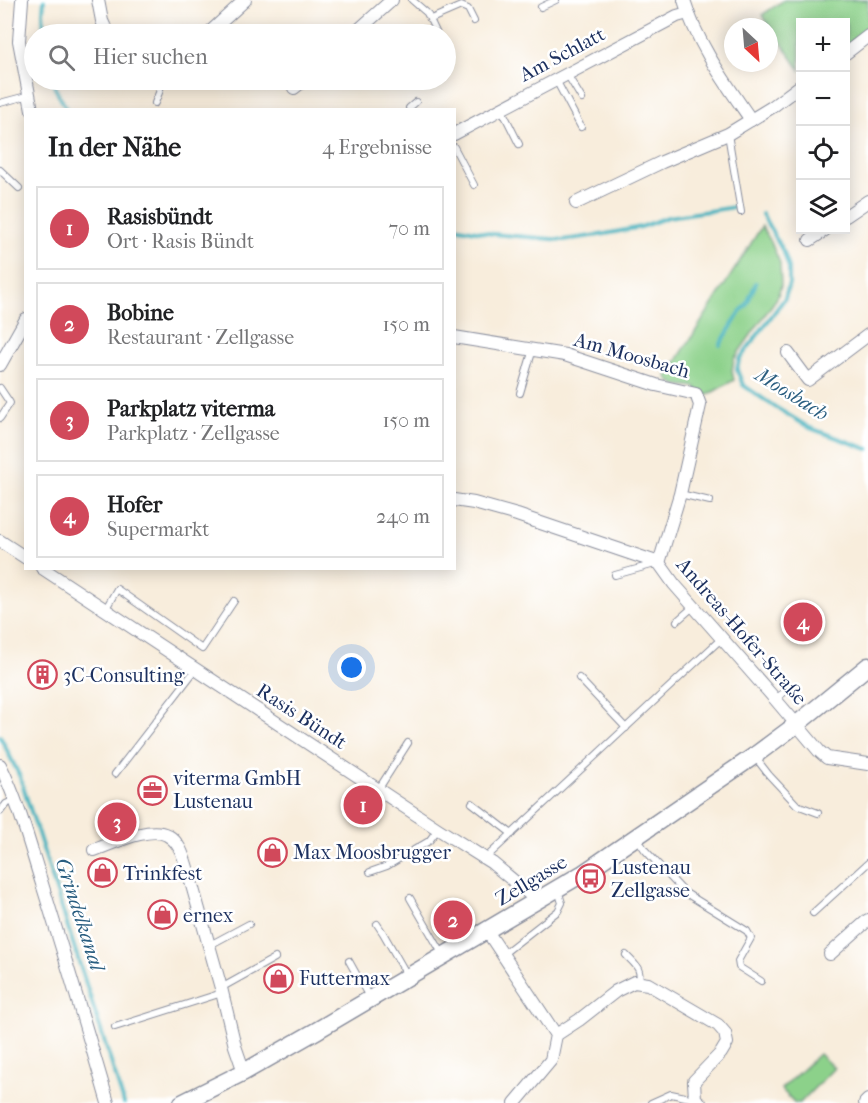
<!DOCTYPE html>
<html lang="de">
<meta charset="utf-8">
<style>
body{margin:0;font-family:"IM FELL French Canon",serif;background:#f6f6f6;color:#202124}
.controls{position:absolute;right:18px;top:18px;display:grid;overflow:hidden;border-radius:0px;box-shadow:0 3px 15px #0003}
.controls button{width:54px;height:54px;display:grid;place-items:center;padding:0;border:0;border-bottom:2px solid #e0e0e0;background:#fff;color:#202124;font:30px sans-serif}
.compass{position:absolute;left:724px;top:18px;width:54px;height:54px;border-radius:50%;background:#fff;box-shadow:0 3px 15px #0003;rotate:154deg}
.you{position:absolute;left:352px;top:668px;width:21px;height:21px;margin:-15px;border:4px solid #fff;border-radius:50%;background:#1a73e8;box-shadow:0 0 0 9px #1a73e833}
.badge{display:grid;place-items:center;width:39px;height:39px;border-radius:50%;background:#d1495b;color:#fff;font-size:20px;font-weight:700}
.pin{position:absolute;translate:-50% -50%;border:3px solid #fff;box-shadow:0 2px 6px #0006}
.list{margin:0;padding:0;list-style:none}
h2{display:flex;justify-content:space-between;align-items:center;height:78px;margin:0;padding:0 24px;font-size:26px}
h2 small{font-size:20px;font-weight:400;color:#757577}
.list li{display:grid;grid-template-columns:39px 1fr auto;gap:18px;align-items:center;box-sizing:border-box;height:84px;margin:0 12px 12px;padding:0 12px;border:2px solid #e0e0e0;border-radius:0px}
.list b{display:block;font-size:22px;white-space:nowrap}
.list p{margin:0;font-size:20px;white-space:nowrap;color:#757577}
.list em{font-size:20px;font-style:normal;color:#757577}
.icon{flex:none;width:33px;height:33px;fill:none;stroke:currentColor;stroke-width:2;stroke-linecap:round;stroke-linejoin:round}
.map{position:relative;flex:none;width:868px;height:1103px;overflow:hidden}
.search{position:absolute;background:#fff;box-shadow:0 3px 15px #0003;left:24px;top:24px;width:432px;height:66px;display:flex;align-items:center;gap:15px;box-sizing:border-box;padding:0 21px;border-radius:33px;color:#757577;font-size:22px}
.panel{position:absolute;background:#fff;box-shadow:0 3px 15px #0003;left:24px;top:108px;width:432px;height:462px;border-radius:0px}
.map>svg:first-child{display:block}
.green{fill:#8cd18a;stroke:#548074;stroke-width:1.5}
.lines{fill:none;stroke-linecap:round;stroke-linejoin:round}
.stream{stroke:#46b4c0;stroke-width:4}
.lane-casing{stroke:#8a8e9d;stroke-width:8}
.street-casing{stroke:#8a8e9d;stroke-width:14}
.secondary-casing{stroke:#8a8e9d;stroke-width:19}
.lane{stroke:#fff;stroke-width:6}
.street{stroke:#fff;stroke-width:12}
.secondary{stroke:#fff;stroke-width:16}
.labels{text-anchor:middle;stroke-width:5;stroke-linejoin:round;paint-order:stroke}
.street-label{font-size:20px;fill:#1b2f5e;stroke:#fff}
.poi-label{font-size:20px;fill:#1b2f5e;stroke:#fff;text-anchor:start}
.water-label{font-size:21px;font-style:italic;fill:#2a5e80;stroke:#fff}
</style>
<div class="map">
<svg width="868" height="1103" viewBox="0 0 868 1103">
<rect width="100%" height="100%" fill="#fff"/>
<filter id="ink" filterUnits="userSpaceOnUse"><feTurbulence type="fractalNoise" baseFrequency=".0167" numOctaves="2"/><feDisplacementMap in="SourceGraphic" scale="12" xChannelSelector="R" yChannelSelector="G"/><feConvolveMatrix kernelMatrix="1 2 1 2 8 2 1 2 1" color-interpolation-filters="sRGB"/></filter>
<filter id="wash" filterUnits="userSpaceOnUse"><feTurbulence type="fractalNoise" baseFrequency=".008" numOctaves="4" result="noise"/><feDisplacementMap in="SourceGraphic" scale="24" xChannelSelector="R" yChannelSelector="G"/><feGaussianBlur stdDeviation="1.35" result="paint"/><feColorMatrix in="noise" values="0 0 0 0 0 0 0 0 0 0 0 0 0 0 0 0 0 1.4 0 .05"/><feComposite in="paint" operator="in"/></filter>
<g filter="url(#wash)">
<rect width="100%" height="100%" fill="#f8eddc"/>
<g class="green">
<path d="M784 0H868V29L846 46V22H800V70L762 15Z"/>
<path d="M762 226 771 242 780 263 781 286 777 298 734 359 732 371 734 380 699 400 696 387 677 385 669 381 667 376Z"/>
<path d="M819 1054 834 1068 800 1103H795L781 1089Z"/>
</g>
<g class="lines">
<g class="stream">
<path d="M44 34 43 12 44 0"/>
<path d="M52 80 55 88 67 110"/>
<path d="M762 214 784 253 789 268V283L785 298 739 360 737 370 743 385 775 407 810 428 868 449"/>
<path d="M454 227 493 234 563 240 600 235 641 227 668 217 735 207"/>
<path d="M720 345 741 311 746 306 756 283"/>
<path d="M0 736 20 777 124 1103"/>
</g>
</g>
</g>
<g filter="url(#ink)">
<g class="lines">
<defs>
<g id="lane">
<path d="M412 0 427 13 437 34"/>
<path d="M541 7 556 0"/>
<path d="M431 19 461 6 468 9 474 21"/>
<path d="M567 74 582 99"/>
<path d="M556 80 581 127"/>
<path d="M0 103 30 95"/>
<path d="M155 103 160 90 161 80"/>
<path d="M501 108 519 144"/>
<path d="M410 110 409 108 416 102"/>
<path d="M728 134 741 212"/>
<path d="M454 147 474 185"/>
<path d="M0 170 19 188"/>
<path d="M0 388 10 403 0 418"/>
<path d="M520 393 533 349"/>
<path d="M680 494 710 501"/>
<path d="M615 575 655 564"/>
<path d="M105 610 117 589 202 649 234 601"/>
<path d="M677 621 693 607"/>
<path d="M579 678 626 728"/>
<path d="M775 699 786 691"/>
<path d="M755 757 769 775 797 805 818 813"/>
<path d="M115 774 196 669"/>
<path d="M378 790 408 743"/>
<path d="M472 803 512 834"/>
<path d="M0 812 6 804 15 800"/>
<path d="M637 838 645 850 684 892 747 931 751 938 738 961 739 967 761 981"/>
<path d="M487 859 490 854 721 639"/>
<path d="M370 872 387 866 429 841 438 829"/>
<path d="M410 898 443 955"/>
<path d="M813 913 868 863"/>
<path d="M377 924 383 933 407 975"/>
<path d="M208 946 249 924"/>
<path d="M503 954 558 911 562 903 558 890"/>
<path d="M626 955C635 965 642 968 639 983"/>
<path d="M349 961 369 997"/>
<path d="M221 988 275 958"/>
<path d="M115 1027 222 993"/>
<path d="M651 1103 671 1094 695 1099"/>
</g>
<g id="street">
<path d="M22 0 19 41 32 110"/>
<path d="M98 0 102 21 108 34"/>
<path d="M684 0C697 44 725 82 751 120"/>
<path d="M208 34 245 0"/>
<path d="M354 34 392 0"/>
<path d="M846 53 868 36"/>
<path d="M294 88 304 80"/>
<path d="M454 134 677 16 688 13"/>
<path d="M576 203 662 162 728 134 772 107 800 86"/>
<path d="M846 216 868 201"/>
<path d="M810 240 825 230"/>
<path d="M454 337 565 355 656 385 696 394 700 405 680 494 659 563"/>
<path d="M788 353 808 380 868 335"/>
<path d="M0 365 26 319"/>
<path d="M454 500 474 503 517 515 659 563 674 584 775 699 819 751 827 758 868 764"/>
<path d="M0 541 26 558"/>
<path d="M42 568 438 829 492 863 538 901"/>
<path d="M0 765C19 803 30 846 43 887 65 958 87 1030 108 1103"/>
<path d="M94 850C112 844 150 825 167 835 180 842 184 858 188 871L221 988 235 1046 244 1072"/>
<path d="M487 931 556 1035 551 1060 515 1103"/>
<path d="M830 954 868 920"/>
<path d="M556 1035 579 1020 616 991 634 982 648 984 718 1025 725 1033 727 1043 721 1053 694 1081 695 1099 700 1103"/>
<path d="M865 1103 868 1100"/>
</g>
<path id="secondary" d="M182 1103 244 1072 316 1031 582 874 754 756 797 724 868 666"/>
</defs>
<use href="#lane" class="lane-casing"/>
<use href="#street" class="street-casing"/>
<use href="#secondary" class="secondary-casing"/>
<use href="#lane" class="lane"/>
<use href="#street" class="street"/>
<use href="#secondary" class="secondary"/>
</g>
</g>
<defs>
<symbol id="building-ring" viewBox="-11 -11 22 22"><circle r="9.5" fill="#fff" stroke="#d1495b" stroke-width="1.5"/><path d="M-4-6H4V6H1V3H-1V6H-4ZM-2.5-4.3h1.7v1.8h-1.7ZM.8-4.3h1.7v1.8H.8ZM-2.5-1h1.7V.8h-1.7ZM.8-1h1.7V.8H.8Z" fill="#d1495b"/></symbol>
<symbol id="office-ring" viewBox="-11 -11 22 22"><circle r="9.5" fill="#fff" stroke="#d1495b" stroke-width="1.5"/><path d="M-6-3h4V-5.5h4V-3h4V5H-6ZM-1-4.5V-3h2v-1.5ZM-6 0V1H6V0Z" fill="#d1495b"/></symbol>
<symbol id="shop-ring" viewBox="-11 -11 22 22"><circle r="9.5" fill="#fff" stroke="#d1495b" stroke-width="1.5"/><path d="M-5-2.5h2.3a2.7 3.5 0 0 1 5.4 0H5L5.5 6h-11ZM-1.5-2.5h3a1.5 2.3 0 0 0-3 0Z" fill="#d1495b"/></symbol>
<symbol id="bus-ring" viewBox="-11 -11 22 22"><circle r="9.5" fill="#fff" stroke="#d1495b" stroke-width="1.5"/><path d="M-5-6H5V4H4V6H2V4H-2V6H-4V4H-5ZM-3.5-4V0h7V-4ZM-3.5 1.2v1.5H-2V1.2ZM2 1.2v1.5H3.5V1.2Z" fill="#d1495b"/></symbol>
</defs>
<g fill-rule="evenodd">
<use href="#building-ring" x="26" y="658" width="33" height="33"/>
<use href="#office-ring" x="136" y="774" width="33" height="33"/>
<use href="#shop-ring" x="256" y="836" width="33" height="33"/>
<use href="#shop-ring" x="86" y="856" width="33" height="33"/>
<use href="#bus-ring" x="574" y="862" width="33" height="33"/>
<use href="#shop-ring" x="146" y="898" width="33" height="33"/>
<use href="#shop-ring" x="262" y="962" width="33" height="33"/>
</g>
<g class="labels">
<g class="street-label">
<text transform="translate(562 54) rotate(-28)" y="7">Am Schlatt</text>
<text transform="translate(632 355) rotate(16)" y="7">Am Moosbach</text>
<text transform="translate(742 631) rotate(49)" y="7">Andreas-Hofer-Straße</text>
<text transform="translate(302 716) rotate(33)" y="7">Rasis Bündt</text>
<text transform="translate(531 880) rotate(-31)" y="7">Zellgasse</text>
</g>
<g class="poi-label">
<text x="63" y="682">3C-Consulting</text>
<text x="173" y="785">viterma GmbH<tspan x="173" dy="23">Lustenau</tspan></text>
<text x="293" y="859">Max Moosbrugger</text>
<text x="611" y="874">Lustenau<tspan x="611" dy="23">Zellgasse</tspan></text>
<text x="123" y="880">Trinkfest</text>
<text x="183" y="922">ernex</text>
<text x="299" y="985">Futtermax</text>
</g>
<g class="water-label">
<text transform="translate(792 394) rotate(32)" y="7">Moosbach</text>
<text transform="translate(80 914) rotate(72)" y="7">Grindelkanal</text>
</g>
</g>
</svg>
<div class="controls">
<button>+</button>
<button>−</button>
<button><svg class="icon" aria-label="locate" viewBox="0 0 24 24"><circle cx="12" cy="12" r="6"/><path d="M12 2v4M12 18v4M2 12h4M18 12h4"/></svg></button>
<button><svg class="icon" aria-label="layers" viewBox="0 0 24 24"><path d="M12 4l9 5-9 5-9-5zM3 14l9 5 9-5"/></svg></button>
</div>
<svg class="compass" viewBox="-18 -18 36 36"><path d="M0-13l5 13h-10z" fill="#e53935"/><path d="M0 13l5-13h-10z" fill="#757577"/></svg>
<div class="you"></div>
<div class="pin badge" style="left:363px;top:805px">1</div>
<div class="pin badge" style="left:453px;top:920px">2</div>
<div class="pin badge" style="left:117px;top:822px">3</div>
<div class="pin badge" style="left:803px;top:622px">4</div>
<div class="search"><svg class="icon" aria-label="search" viewBox="0 0 24 24"><circle cx="10" cy="10" r="6"/><path d="M15 15l6 6"/></svg>Hier suchen</div>
<section class="panel">
<h2>In der Nähe<small>4 Ergebnisse</small></h2>
<ul class="list">
<li><span class="badge">1</span><div><b>Rasisbündt</b><p>Ort · Rasis Bündt</p></div><em>70 m</em></li>
<li><span class="badge">2</span><div><b>Bobine</b><p>Restaurant · Zellgasse</p></div><em>150 m</em></li>
<li><span class="badge">3</span><div><b>Parkplatz viterma</b><p>Parkplatz · Zellgasse</p></div><em>150 m</em></li>
<li><span class="badge">4</span><div><b>Hofer</b><p>Supermarkt</p></div><em>240 m</em></li>
</ul>
</section>
</div>
